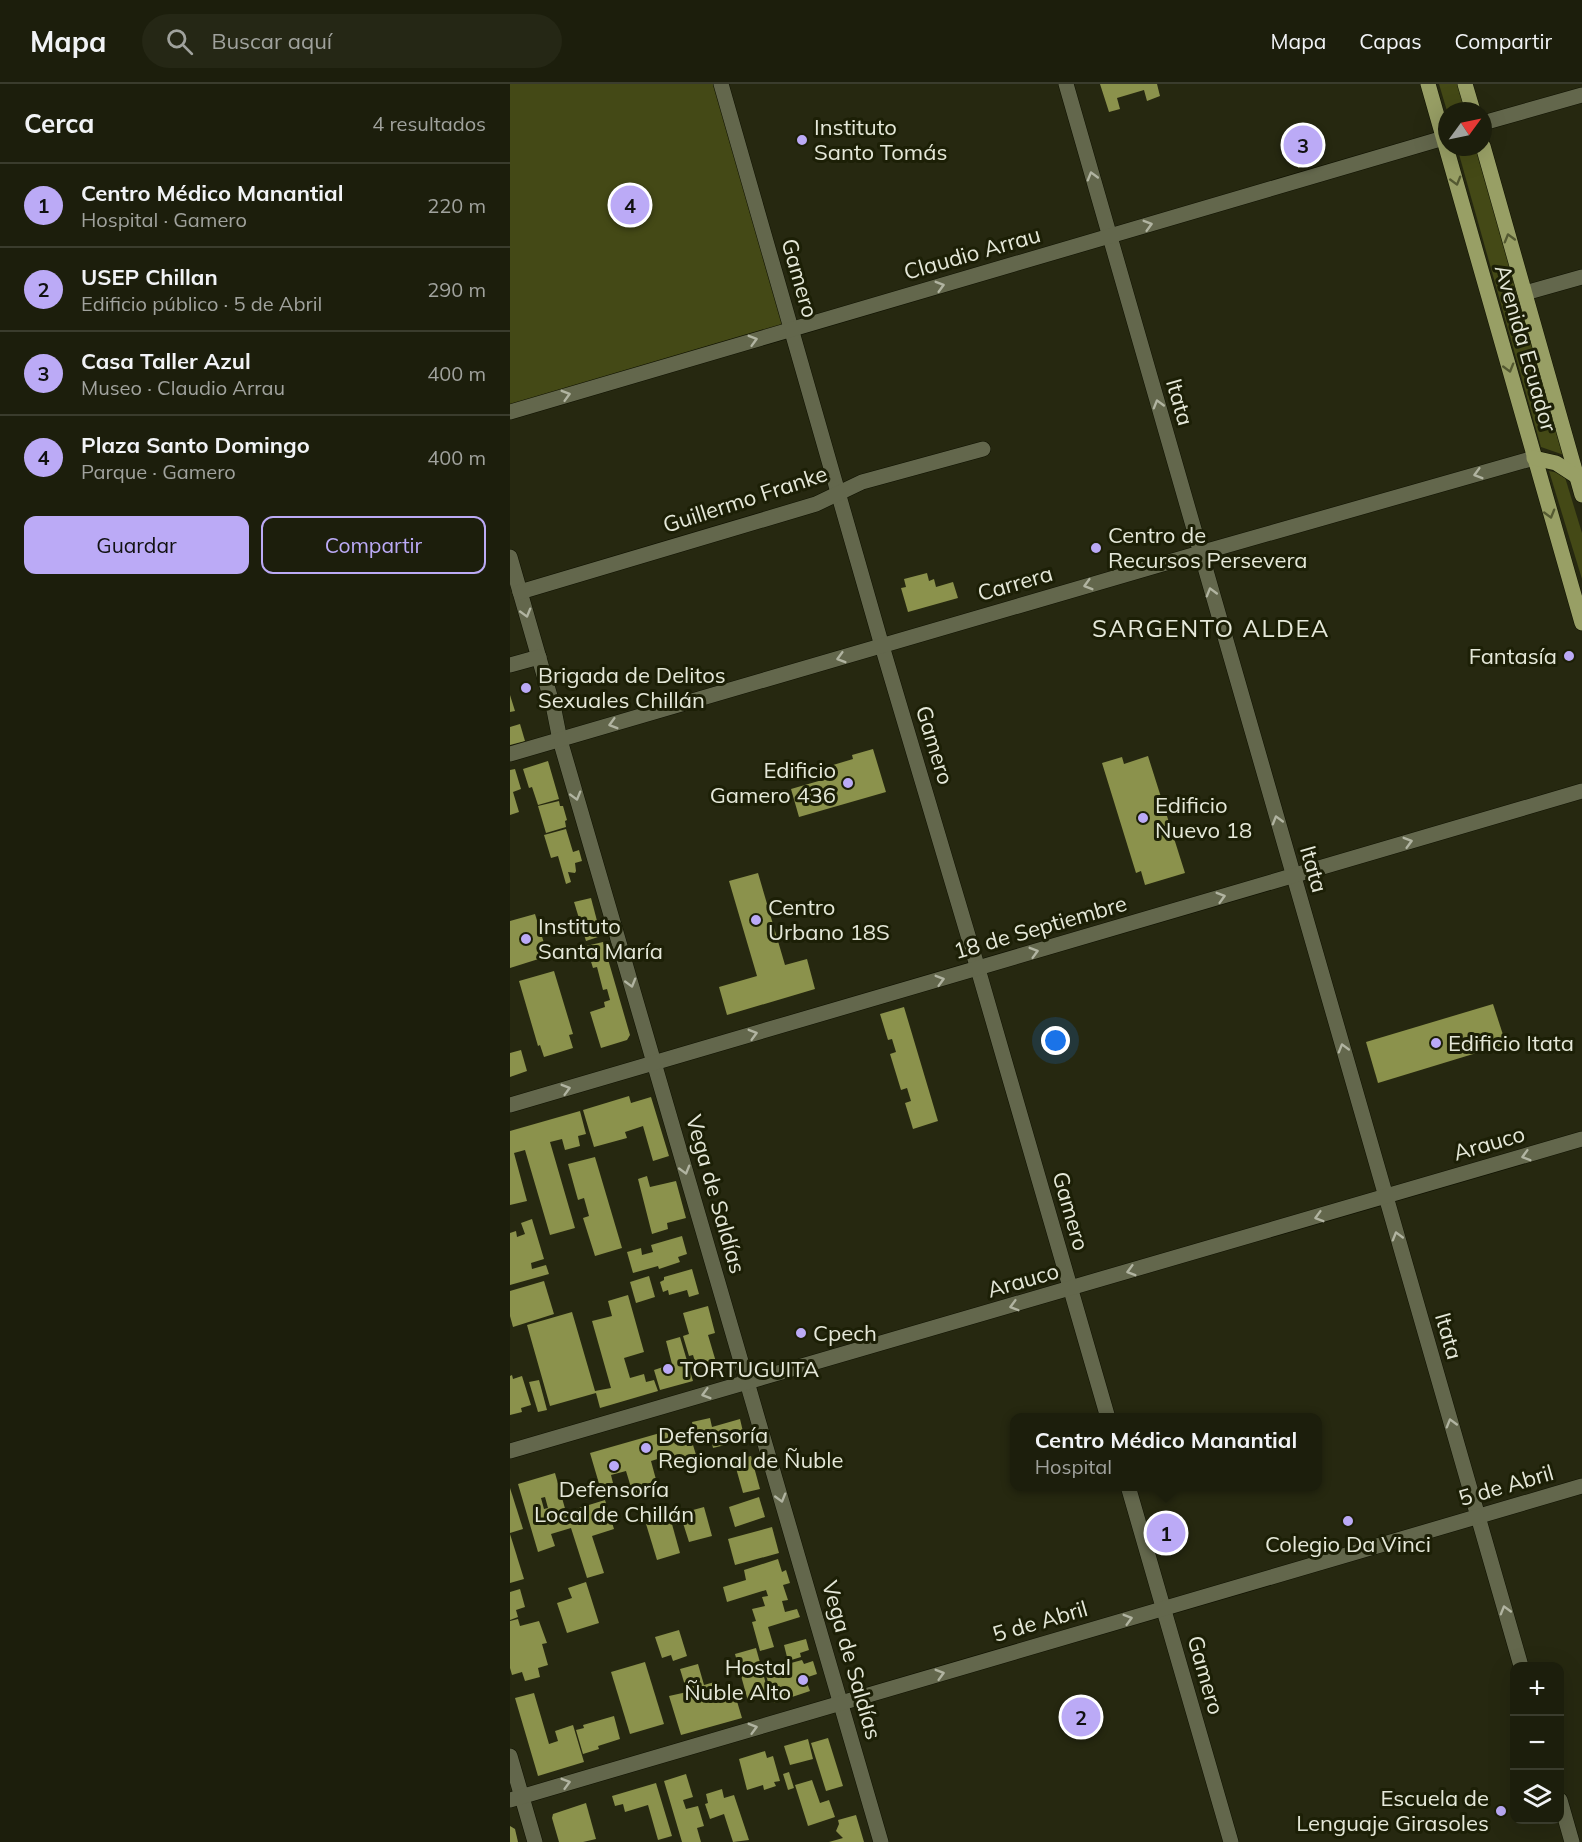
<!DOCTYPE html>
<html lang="es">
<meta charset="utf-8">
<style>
body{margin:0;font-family:Mulish,sans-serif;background:#252715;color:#f1f3f6}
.controls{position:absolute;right:18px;bottom:18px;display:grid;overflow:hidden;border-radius:12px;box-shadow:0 6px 24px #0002}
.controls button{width:54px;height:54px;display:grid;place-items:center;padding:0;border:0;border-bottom:2px solid #3a3c2d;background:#1c1e0c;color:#f1f3f6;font:30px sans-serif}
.compass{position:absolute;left:928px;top:18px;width:54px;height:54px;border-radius:50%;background:#1c1e0c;box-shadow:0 6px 24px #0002;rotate:57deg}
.you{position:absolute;left:546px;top:957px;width:21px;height:21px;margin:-15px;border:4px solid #fff;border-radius:50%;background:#1a73e8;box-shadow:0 0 0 9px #1a73e833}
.badge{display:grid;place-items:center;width:39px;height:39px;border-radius:50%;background:#bbaaf6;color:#111;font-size:20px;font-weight:700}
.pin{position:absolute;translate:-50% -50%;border:3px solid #fff;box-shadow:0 2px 6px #0006}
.popup{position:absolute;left:500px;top:1329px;width:312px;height:78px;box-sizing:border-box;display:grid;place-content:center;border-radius:12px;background:#1c1e0c;filter:drop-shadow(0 2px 4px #0005);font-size:20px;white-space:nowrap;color:#a0a29d}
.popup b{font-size:22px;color:#f1f3f6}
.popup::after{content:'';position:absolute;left:50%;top:100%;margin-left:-12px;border:12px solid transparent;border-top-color:#1c1e0c}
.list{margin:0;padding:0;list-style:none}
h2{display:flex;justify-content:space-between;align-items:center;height:78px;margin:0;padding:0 24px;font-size:26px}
h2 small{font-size:20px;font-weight:400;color:#a0a29d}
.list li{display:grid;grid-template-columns:39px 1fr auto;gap:18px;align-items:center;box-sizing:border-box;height:84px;padding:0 24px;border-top:2px solid #3a3c2d}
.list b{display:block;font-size:22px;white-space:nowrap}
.list p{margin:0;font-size:20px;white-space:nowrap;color:#a0a29d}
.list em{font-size:20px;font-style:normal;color:#a0a29d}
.actions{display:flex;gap:12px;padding:18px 24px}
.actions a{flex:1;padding:14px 0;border:2px solid #bbaaf6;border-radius:12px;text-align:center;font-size:21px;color:#bbaaf6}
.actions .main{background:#bbaaf6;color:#111}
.icon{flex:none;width:33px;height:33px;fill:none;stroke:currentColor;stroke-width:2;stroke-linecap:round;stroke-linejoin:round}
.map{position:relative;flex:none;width:1072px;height:1758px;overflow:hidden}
header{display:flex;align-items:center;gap:36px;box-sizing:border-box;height:84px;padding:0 30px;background:#1c1e0c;border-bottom:2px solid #3a3c2d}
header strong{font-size:28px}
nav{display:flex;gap:33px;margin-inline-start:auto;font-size:21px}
.search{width:420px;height:54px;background:#252715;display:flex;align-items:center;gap:15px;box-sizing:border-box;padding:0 21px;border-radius:33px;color:#a0a29d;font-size:22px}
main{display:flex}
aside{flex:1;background:#1c1e0c}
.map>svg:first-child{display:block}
.green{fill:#444916}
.building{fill:#8b924c;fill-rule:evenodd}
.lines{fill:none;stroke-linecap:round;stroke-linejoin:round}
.minor-casing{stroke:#0f1100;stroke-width:16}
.major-casing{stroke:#0f1100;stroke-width:16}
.minor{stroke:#63674c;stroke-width:15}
.major{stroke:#989f65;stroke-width:15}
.oneway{stroke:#b1b4a1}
.oneway2{stroke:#545931}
.poi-dot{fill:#bbaaf6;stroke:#1c1f06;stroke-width:2}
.labels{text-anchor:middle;stroke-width:6;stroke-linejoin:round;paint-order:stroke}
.poi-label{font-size:22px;fill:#e5e8d9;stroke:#1c1f06;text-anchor:start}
.street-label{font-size:22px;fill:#e5e8d9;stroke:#1c1f06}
.neighbourhood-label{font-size:24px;letter-spacing:1.5px;fill:#e5e8d9;stroke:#1c1f06}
</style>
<header>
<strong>Mapa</strong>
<div class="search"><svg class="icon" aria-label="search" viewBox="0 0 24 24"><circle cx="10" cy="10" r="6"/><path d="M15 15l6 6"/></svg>Buscar aquí</div>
<nav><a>Mapa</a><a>Capas</a><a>Compartir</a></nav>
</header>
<main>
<aside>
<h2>Cerca<small>4 resultados</small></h2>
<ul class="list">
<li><span class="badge">1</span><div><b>Centro Médico Manantial</b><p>Hospital · Gamero</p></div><em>220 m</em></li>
<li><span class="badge">2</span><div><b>USEP Chillan</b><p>Edificio público · 5 de Abril</p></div><em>290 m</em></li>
<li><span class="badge">3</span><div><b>Casa Taller Azul</b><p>Museo · Claudio Arrau</p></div><em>400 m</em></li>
<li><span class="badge">4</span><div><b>Plaza Santo Domingo</b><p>Parque · Gamero</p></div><em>400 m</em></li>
</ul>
<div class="actions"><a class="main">Guardar</a><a>Compartir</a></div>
</aside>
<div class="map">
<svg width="1072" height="1758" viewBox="0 0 1072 1758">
<rect width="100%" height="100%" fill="#262810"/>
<g class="green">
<path d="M0 0H204L276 242 0 322Z"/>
<path d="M929 0H950L957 27H937Z"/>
<path d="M947 63H968L1054 371 1031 363Z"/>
<path d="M1039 387 1054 390 1072 449V495Z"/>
</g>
<g class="building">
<path d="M590 0H647L650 12 637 17 634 6 607 14 610 25 599 28Z"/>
<path d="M797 39 808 77 788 84 778 44Z"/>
<path d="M417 489 419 497 424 495 426 503 443 498 448 514 398 528 391 504 396 503 394 495Z"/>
<path d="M0 611 5 627 0 628Z"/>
<path d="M10 640 15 657 0 661V643Z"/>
<path d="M363 665 376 708 289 733 281 705 326 692 323 681 343 675 342 671Z"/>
<path d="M638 672 675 789 635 801 631 787 626 789 592 679 612 673 614 680Z"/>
<path d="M38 677 49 715 28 721 22 703 19 704 13 685Z"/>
<path d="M5 685 11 705 3 708 9 728 0 731V686Z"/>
<path d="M49 717 50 722H53L57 736 55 737 56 743 36 749 28 722Z"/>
<path d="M56 745 63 768 69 766 72 777 65 779 66 787 65 789 58 788 61 798 56 800 48 772 41 774 34 751Z"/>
<path d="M248 789 275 881 297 875 305 905 217 931 209 903 247 892 219 797Z"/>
<path d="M81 814 91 852 76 857 64 818Z"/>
<path d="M25 830 38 872 0 884V837Z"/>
<path d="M93 858 120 951 117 956 91 964 80 928 95 923 94 918 100 916 97 905 93 906 87 883 83 884 76 862Z"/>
<path d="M44 887 63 950 59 951 63 964 34 973 30 961 28 962 9 897Z"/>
<path d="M983 920 996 960 868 999 856 958Z"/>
<path d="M394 923 428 1037 403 1045 395 1019 401 1017 397 1004 391 1006 380 970 386 968 382 955 378 956 370 930Z"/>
<path d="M11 966 17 987 0 993V969Z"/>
<path d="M119 1012 121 1019 141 1013 159 1072 143 1077 133 1042 115 1048 117 1054 84 1063 73 1026Z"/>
<path d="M70 1027 76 1050 68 1052 70 1062 55 1066 52 1055 40 1058 65 1144 40 1151 15 1066 4 1069 17 1117 0 1121V1047Z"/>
<path d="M85 1073 112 1164 85 1172 73 1134 79 1132 74 1114 68 1116 58 1080Z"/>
<path d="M137 1092 140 1103 166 1097 176 1134 157 1139 158 1145 142 1150 128 1095Z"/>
<path d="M22 1135 34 1175 21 1179 22 1185 36 1181 39 1190 0 1201V1149L6 1147 7 1153 15 1150 11 1139Z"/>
<path d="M172 1152 177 1170 168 1173 170 1178 149 1185 148 1182 123 1189 117 1168 131 1164 132 1171 143 1168 141 1161Z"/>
<path d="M182 1185 189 1210 179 1213 177 1206 159 1211 158 1206 153 1208 150 1198 154 1196V1193Z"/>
<path d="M139 1192 145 1213 126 1219 120 1198Z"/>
<path d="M34 1197 44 1230 3 1243 0 1232V1207Z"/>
<path d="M118 1211 134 1268 114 1274 120 1294 134 1290 136 1298 144 1296 148 1307 90 1324 86 1309 40 1322 17 1241 62 1228 85 1307 101 1304 82 1237 102 1232 98 1217Z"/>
<path d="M198 1222 205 1249 198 1251 206 1278 187 1284 183 1271 179 1272 173 1252 179 1250 173 1229Z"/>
<path d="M170 1253 183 1297 150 1306 144 1286 162 1280 156 1257Z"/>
<path d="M2 1291 3 1295 12 1292 21 1321 11 1324 12 1328 0 1331V1292Z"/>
<path d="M29 1296 37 1326 28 1328 19 1298Z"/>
<path d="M200 1334 202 1343 230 1335 235 1356 203 1364 201 1355 187 1358 182 1338Z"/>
<path d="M157 1347 159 1355 174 1351 177 1362 183 1361 187 1374 173 1378 171 1371 165 1373 164 1370 141 1377 148 1403 123 1410 116 1387 101 1391 103 1399 90 1403 80 1369Z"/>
<path d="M241 1372 250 1405 233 1409 224 1377Z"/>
<path d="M45 1389 56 1428 95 1416 104 1445 82 1452 94 1489 77 1494 61 1444 41 1450 45 1462 28 1468 8 1400ZM35 1413 38 1424 34 1425 31 1414Z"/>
<path d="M0 1404 13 1445 0 1449Z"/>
<path d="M249 1413 255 1433 225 1443 219 1423Z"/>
<path d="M194 1423 202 1452 179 1458 173 1439 163 1441 161 1432Z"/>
<path d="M160 1433 170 1469 147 1476 136 1440Z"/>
<path d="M262 1443 269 1469 225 1481 218 1455Z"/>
<path d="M0 1450 14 1495 0 1499Z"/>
<path d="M268 1475 272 1488 276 1486 280 1499 273 1501 278 1516 272 1517 275 1528 287 1525 290 1533 258 1543 264 1563 250 1567 242 1538 246 1537 242 1525 255 1522 252 1513 258 1512 256 1506 217 1518 213 1503 236 1496 234 1486Z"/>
<path d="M76 1498 89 1539 57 1549 47 1519 62 1514 58 1504Z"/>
<path d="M10 1505 15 1523 6 1526 8 1533 0 1536V1508Z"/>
<path d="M8 1535 10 1542 29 1537 37 1559 32 1560 38 1581 28 1584 30 1593 15 1597 12 1588 2 1591 0 1584V1537Z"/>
<path d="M169 1546 177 1572 163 1577 161 1571 152 1574 145 1553Z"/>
<path d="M296 1555 299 1566 290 1569 291 1573 278 1577 274 1561Z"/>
<path d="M246 1564 259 1611 238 1617 225 1570Z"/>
<path d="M292 1576 294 1580 303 1577 307 1590 295 1594 300 1607 264 1619 256 1591 282 1583 281 1579Z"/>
<path d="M135 1578 154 1640 120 1650 101 1588Z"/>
<path d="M188 1580 194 1601 208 1597 214 1617 226 1614 232 1634 171 1651 159 1612 177 1608 170 1585Z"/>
<path d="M24 1609 39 1660 48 1657 45 1647 63 1641 74 1678 28 1692 5 1614Z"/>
<path d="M104 1632 110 1655 88 1662 89 1665 73 1670 66 1646 74 1644 73 1641Z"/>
<path d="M318 1654 333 1702 316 1707 301 1659Z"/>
<path d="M298 1655 303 1675 280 1681 274 1662Z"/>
<path d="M255 1667 257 1674 263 1672 270 1697 264 1698 266 1702 254 1706 253 1701 237 1706 229 1675Z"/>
<path d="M279 1688 284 1704 278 1706 273 1690Z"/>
<path d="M176 1690 183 1713 173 1716 176 1725 188 1722 194 1742 187 1744 191 1758H172L154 1697Z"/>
<path d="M302 1696 310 1719 319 1716 325 1733 298 1742 285 1701Z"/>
<path d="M146 1699 162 1752 148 1756 138 1721 115 1728 113 1720 105 1722 102 1712Z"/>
<path d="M212 1705 214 1714 224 1711 239 1756 223 1758 214 1730 200 1735 195 1720 198 1719 196 1710Z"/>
<path d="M76 1719 86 1755 73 1758H49L42 1734 43 1730Z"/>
<path d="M346 1731 354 1758H319L333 1754 326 1747 329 1740 328 1736Z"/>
<path d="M0 1742 5 1745 8 1758H0Z"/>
</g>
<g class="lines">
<defs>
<g id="minor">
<path d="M211 0 372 562 468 885 598 1334"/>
<path d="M556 0 1011 1582"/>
<path d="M973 39 1072 11"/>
<path d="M1015 209 1072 193"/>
<path d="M0 328 937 53"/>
<path d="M0 473 44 626 50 656 371 1758"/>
<path d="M10 508 306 420 352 398 473 365"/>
<path d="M0 581 29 573"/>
<path d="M0 670 690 469 1024 374"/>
<path d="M0 1021 1072 707"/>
<path d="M0 1367 1072 1055"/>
<path d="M618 1402 721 1758"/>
<path d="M0 1672 25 1758"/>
<path d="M0 1716 1072 1402"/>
<path d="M1050 1716 1062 1758"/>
</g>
<g id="major">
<path d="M918 0 1072 539"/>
<path d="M955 0 963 27"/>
<path d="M973 62 1072 411"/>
<path d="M1024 374 1046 379 1066 392"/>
</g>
</defs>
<use href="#minor" class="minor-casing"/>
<use href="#major" class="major-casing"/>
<use href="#minor" class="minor"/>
<use href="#major" class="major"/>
</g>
<defs><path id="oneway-chevron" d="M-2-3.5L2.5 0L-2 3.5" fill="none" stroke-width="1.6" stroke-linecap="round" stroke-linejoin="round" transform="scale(1.5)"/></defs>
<g class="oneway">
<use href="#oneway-chevron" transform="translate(582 92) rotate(-106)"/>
<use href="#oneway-chevron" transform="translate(638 141) rotate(-16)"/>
<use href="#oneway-chevron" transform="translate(430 202) rotate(-16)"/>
<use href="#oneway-chevron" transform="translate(243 256) rotate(-16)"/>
<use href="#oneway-chevron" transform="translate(56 311) rotate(-16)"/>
<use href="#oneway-chevron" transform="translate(648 320) rotate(-106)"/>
<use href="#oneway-chevron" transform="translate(968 390) rotate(164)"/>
<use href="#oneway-chevron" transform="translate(578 501) rotate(164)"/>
<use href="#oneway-chevron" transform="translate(701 508) rotate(-106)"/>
<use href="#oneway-chevron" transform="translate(16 529) rotate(74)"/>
<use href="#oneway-chevron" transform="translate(331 574) rotate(164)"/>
<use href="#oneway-chevron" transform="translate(103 640) rotate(164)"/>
<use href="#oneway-chevron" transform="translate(66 712) rotate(74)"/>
<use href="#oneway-chevron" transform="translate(767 736) rotate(-106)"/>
<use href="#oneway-chevron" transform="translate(898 758) rotate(-16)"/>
<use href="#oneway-chevron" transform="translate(711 813) rotate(-16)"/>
<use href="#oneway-chevron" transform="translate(524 868) rotate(-16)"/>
<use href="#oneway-chevron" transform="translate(430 896) rotate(-16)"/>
<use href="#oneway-chevron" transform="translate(121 899) rotate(74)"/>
<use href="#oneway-chevron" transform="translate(243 950) rotate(-16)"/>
<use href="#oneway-chevron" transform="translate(833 964) rotate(-106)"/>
<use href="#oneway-chevron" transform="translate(56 1005) rotate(-16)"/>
<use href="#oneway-chevron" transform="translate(1016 1072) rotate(164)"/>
<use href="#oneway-chevron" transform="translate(175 1086) rotate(74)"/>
<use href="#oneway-chevron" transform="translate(809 1133) rotate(164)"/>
<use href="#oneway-chevron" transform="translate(887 1152) rotate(-106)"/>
<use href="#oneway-chevron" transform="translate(621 1187) rotate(164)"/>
<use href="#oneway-chevron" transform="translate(504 1222) rotate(164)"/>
<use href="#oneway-chevron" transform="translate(196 1310) rotate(164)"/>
<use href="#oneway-chevron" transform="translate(941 1339) rotate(-106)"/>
<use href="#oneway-chevron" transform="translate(271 1414) rotate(74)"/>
<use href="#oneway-chevron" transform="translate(995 1526) rotate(-106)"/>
<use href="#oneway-chevron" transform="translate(618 1535) rotate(-16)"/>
<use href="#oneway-chevron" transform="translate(430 1590) rotate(-16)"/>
<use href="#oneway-chevron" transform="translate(243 1644) rotate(-16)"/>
<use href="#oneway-chevron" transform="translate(56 1699) rotate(-16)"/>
</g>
<g class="oneway2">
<use href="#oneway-chevron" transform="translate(946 97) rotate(74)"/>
<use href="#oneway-chevron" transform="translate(999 154) rotate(-106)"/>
<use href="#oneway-chevron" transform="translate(999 284) rotate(74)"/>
<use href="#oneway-chevron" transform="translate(1040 430) rotate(74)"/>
</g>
<g class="poi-dot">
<circle cx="292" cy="56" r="6"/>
<circle cx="586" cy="464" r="6"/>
<circle cx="1059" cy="572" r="6"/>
<circle cx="16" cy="604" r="6"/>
<circle cx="338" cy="699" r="6"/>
<circle cx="633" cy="734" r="6"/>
<circle cx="246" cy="836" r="6"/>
<circle cx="16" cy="855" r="6"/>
<circle cx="926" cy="959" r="6"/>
<circle cx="291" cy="1249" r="6"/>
<circle cx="158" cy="1285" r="6"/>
<circle cx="136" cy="1364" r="6"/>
<circle cx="104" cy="1382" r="6"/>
<circle cx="838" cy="1437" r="6"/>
<circle cx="293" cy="1596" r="6"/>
<circle cx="991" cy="1727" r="6"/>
</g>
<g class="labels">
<g class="poi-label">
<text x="304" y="51">Instituto<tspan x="304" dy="25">Santo Tomás</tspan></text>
<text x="598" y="459">Centro de<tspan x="598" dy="25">Recursos Persevera</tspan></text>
<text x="1047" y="580" text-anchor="end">Fantasía</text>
<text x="28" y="599">Brigada de Delitos<tspan x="28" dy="25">Sexuales Chillán</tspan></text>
<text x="326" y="694" text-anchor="end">Edificio<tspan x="326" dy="25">Gamero 436</tspan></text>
<text x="645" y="729">Edificio<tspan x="645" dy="25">Nuevo 18</tspan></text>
<text x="258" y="831">Centro<tspan x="258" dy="25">Urbano 18S</tspan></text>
<text x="28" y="850">Instituto<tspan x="28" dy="25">Santa María</tspan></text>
<text x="938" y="967">Edificio Itata</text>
<text x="303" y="1257">Cpech</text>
<text x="170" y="1293">TORTUGUITA</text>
<text x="148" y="1359">Defensoría<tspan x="148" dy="25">Regional de Ñuble</tspan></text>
<text x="104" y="1413" text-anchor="middle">Defensoría<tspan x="104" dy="25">Local de Chillán</tspan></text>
<text x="838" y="1468" text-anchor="middle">Colegio Da Vinci</text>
<text x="281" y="1591" text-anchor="end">Hostal<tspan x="281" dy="25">Ñuble Alto</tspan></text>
<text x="979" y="1722" text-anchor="end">Escuela de<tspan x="979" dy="25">Lenguaje Girasoles</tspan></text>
</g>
<g class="street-label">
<text transform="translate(462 169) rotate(-16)" y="8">Claudio Arrau</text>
<text transform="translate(290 194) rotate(74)" y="8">Gamero</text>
<text transform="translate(1016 264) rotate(74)" y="8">Avenida Ecuador</text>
<text transform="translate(670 318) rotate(74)" y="8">Itata</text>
<text transform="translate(235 415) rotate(-18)" y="8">Guillermo Franke</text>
<text transform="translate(505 499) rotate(-16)" y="8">Carrera</text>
<text transform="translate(425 661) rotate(73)" y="8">Gamero</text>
<text transform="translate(804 785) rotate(74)" y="8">Itata</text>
<text transform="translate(530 843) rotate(-16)" y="8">18 de Septiembre</text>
<text transform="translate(979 1059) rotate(-16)" y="8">Arauco</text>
<text transform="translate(206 1110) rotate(74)" y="8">Vega de Saldías</text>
<text transform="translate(561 1127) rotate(74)" y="8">Gamero</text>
<text transform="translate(513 1196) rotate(-16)" y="8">Arauco</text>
<text transform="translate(939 1252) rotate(74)" y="8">Itata</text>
<text transform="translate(996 1401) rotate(-16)" y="8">5 de Abril</text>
<text transform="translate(530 1537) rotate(-16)" y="8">5 de Abril</text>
<text transform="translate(342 1576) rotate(74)" y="8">Vega de Saldías</text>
<text transform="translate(696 1591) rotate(74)" y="8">Gamero</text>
</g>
<g class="neighbourhood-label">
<text x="701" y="553">SARGENTO ALDEA</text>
</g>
</g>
</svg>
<div class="controls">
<button>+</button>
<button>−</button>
<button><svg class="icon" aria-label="layers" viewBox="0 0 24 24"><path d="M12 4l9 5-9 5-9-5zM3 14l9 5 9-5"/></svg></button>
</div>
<svg class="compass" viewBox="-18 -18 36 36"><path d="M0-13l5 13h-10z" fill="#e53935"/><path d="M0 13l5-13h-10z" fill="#a0a29d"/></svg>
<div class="you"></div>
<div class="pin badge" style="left:656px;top:1449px">1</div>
<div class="popup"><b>Centro Médico Manantial</b>Hospital</div>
<div class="pin badge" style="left:571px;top:1633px">2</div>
<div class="pin badge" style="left:793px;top:61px">3</div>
<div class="pin badge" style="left:120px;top:121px">4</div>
</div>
</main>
